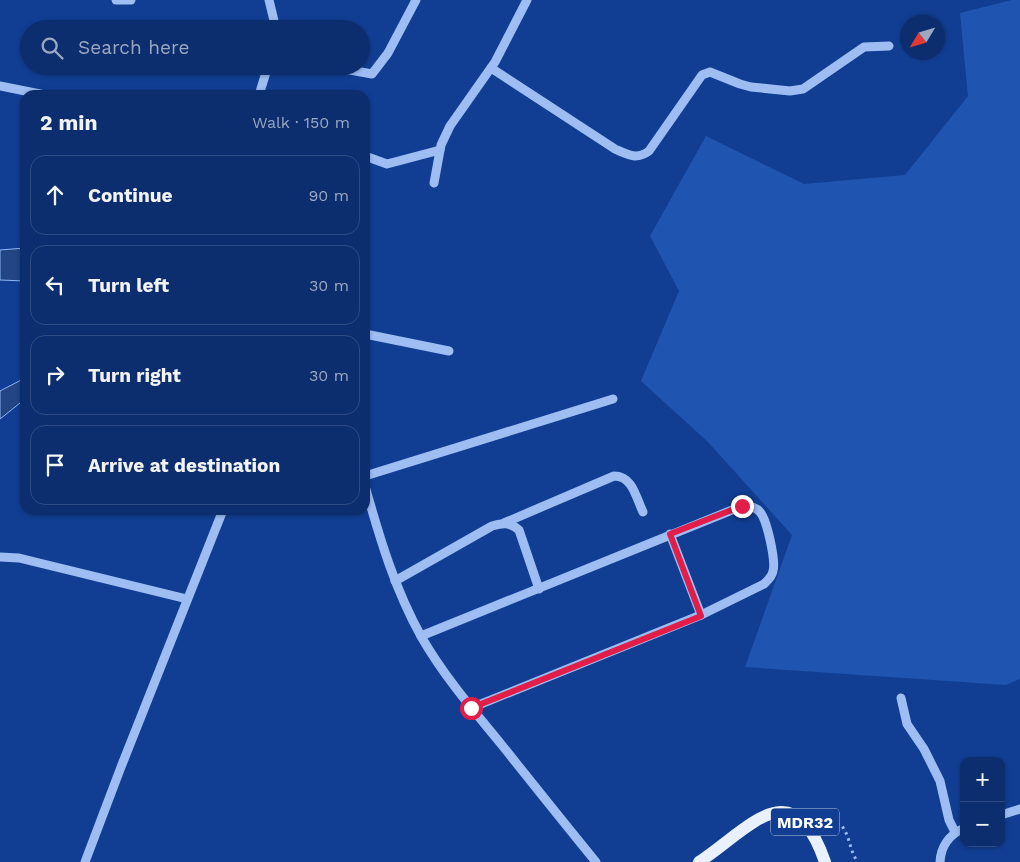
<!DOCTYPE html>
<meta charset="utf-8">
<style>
body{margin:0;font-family:"Work Sans",sans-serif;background:#1b3a76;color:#f1f3f6}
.controls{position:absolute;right:15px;bottom:15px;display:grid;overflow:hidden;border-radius:10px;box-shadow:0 1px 4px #0004}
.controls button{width:45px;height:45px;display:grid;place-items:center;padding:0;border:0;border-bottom:1px solid #2d4a81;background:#0d2e6e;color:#f1f3f6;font:25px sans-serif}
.compass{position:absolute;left:900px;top:15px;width:45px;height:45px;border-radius:50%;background:#0d2e6e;box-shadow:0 1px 4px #0004;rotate:232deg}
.stop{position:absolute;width:15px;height:15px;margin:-11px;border:4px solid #e11d48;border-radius:50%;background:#fff}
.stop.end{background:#e11d48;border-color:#fff;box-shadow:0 1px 5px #0008}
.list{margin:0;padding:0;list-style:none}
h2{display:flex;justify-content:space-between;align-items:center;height:65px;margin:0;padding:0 20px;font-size:21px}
h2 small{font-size:16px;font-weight:400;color:#9aa8c2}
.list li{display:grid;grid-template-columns:32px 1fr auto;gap:15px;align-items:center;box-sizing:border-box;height:80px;margin:0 10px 10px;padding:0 10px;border:1px solid #2d4a81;border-radius:15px}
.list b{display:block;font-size:19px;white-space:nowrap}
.list em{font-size:16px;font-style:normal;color:#9aa8c2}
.icon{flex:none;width:28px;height:28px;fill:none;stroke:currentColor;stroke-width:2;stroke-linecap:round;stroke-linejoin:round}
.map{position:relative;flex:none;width:1020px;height:862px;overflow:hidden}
.search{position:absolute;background:#0d2e6e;box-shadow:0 1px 4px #0004;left:20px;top:20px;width:350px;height:55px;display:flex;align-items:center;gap:12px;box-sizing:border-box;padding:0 18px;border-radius:28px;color:#9aa8c2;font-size:19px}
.panel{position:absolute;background:#0d2e6e;box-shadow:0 1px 4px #0004;left:20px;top:90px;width:350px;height:425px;border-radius:15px}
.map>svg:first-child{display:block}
.green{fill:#1f55b0}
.water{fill:#234584;stroke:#8eb6f6}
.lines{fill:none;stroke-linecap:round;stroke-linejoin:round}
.path{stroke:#9dbdf3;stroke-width:3;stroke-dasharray:2.5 4;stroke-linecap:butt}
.minor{stroke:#9dbdf3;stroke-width:9}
.major{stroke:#e9f0ff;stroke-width:12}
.route{stroke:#e11d48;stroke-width:6}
.labels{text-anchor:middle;stroke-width:5;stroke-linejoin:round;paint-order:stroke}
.shield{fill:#113e92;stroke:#b8c5de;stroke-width:1}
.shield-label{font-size:16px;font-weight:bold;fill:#fff}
</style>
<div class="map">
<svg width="1020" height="862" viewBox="0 0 1020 862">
<rect width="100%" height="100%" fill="#113e92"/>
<path class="green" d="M1012 0H1020V679L1006 685 745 667 792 535 708 442 641 381 679 291 650 236 706 136 804 184 905 175 968 96 960 13Z"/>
<g class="water">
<path d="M25 248V281L0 280V250Z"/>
<path d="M25 378V399L0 419V391Z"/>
</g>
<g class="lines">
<path class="path" d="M825 829 834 824 841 825C851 837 849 851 858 862"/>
<g class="minor">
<path d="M116 0H131"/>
<path d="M269 0 276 29"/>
<path d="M339 68 372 74 388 53 416 0"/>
<path d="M491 68 615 149C628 155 637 160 649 151L702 75 710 72 740 84 751 87 790 91 803 89 864 47 889 46"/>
<path d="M0 86 45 95"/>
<path d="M259 95 268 66"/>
<path d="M365 156 387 164 440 150"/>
<path d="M434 183 441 145 450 126 495 62 527 0"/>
<path d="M365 334 449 351"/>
<path d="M365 476 613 399"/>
<path d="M365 486C380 539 395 590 422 638 444 676 473 710 501 744 533 784 564 823 596 862"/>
<path d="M504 523 614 476C633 476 636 498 643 512"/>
<path d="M670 534 701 615"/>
<path d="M0 557 19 558 187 599"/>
<path d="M395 581 492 526C503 523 509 522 519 530L539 589"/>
<path d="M421 636 742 506C749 507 755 506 760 512 767 520 776 561 773 571 772 577 768 580 764 584L701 615 471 708"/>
<path d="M901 698 907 724 924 749 940 781 949 820 955 832"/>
<path d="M1001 815 1020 809"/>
<path d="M85 862 121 767 223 510"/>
<path d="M940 862C941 845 949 835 964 828"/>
</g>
<path class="major" d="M699 862C750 828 793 769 825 862"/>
</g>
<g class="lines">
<path class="route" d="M471 708 701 616 670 534 742 506"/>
</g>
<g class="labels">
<rect class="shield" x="771" y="808.5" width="68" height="27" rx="4"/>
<g class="shield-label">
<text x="805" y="828">MDR32</text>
</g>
</g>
</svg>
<div class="controls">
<button>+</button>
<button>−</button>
</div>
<svg class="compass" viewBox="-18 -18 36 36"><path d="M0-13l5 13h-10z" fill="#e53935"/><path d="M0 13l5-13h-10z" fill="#9aa8c2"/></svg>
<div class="stop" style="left:471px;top:708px"></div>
<div class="stop end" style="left:742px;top:506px"></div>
<div class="search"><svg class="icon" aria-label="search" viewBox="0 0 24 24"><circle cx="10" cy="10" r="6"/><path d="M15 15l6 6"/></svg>Search here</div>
<section class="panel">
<h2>2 min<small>Walk · 150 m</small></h2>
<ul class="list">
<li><svg class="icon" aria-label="ahead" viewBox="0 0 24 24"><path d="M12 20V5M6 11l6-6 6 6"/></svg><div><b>Continue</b></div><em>90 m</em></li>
<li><svg class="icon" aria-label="left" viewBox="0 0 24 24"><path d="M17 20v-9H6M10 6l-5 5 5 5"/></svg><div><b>Turn left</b></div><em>30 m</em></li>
<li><svg class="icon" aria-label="right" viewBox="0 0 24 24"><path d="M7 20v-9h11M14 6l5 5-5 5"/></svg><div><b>Turn right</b></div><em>30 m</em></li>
<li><svg class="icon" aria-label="arrive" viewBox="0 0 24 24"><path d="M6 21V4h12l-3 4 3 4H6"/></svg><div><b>Arrive at destination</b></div></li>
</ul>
</section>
</div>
